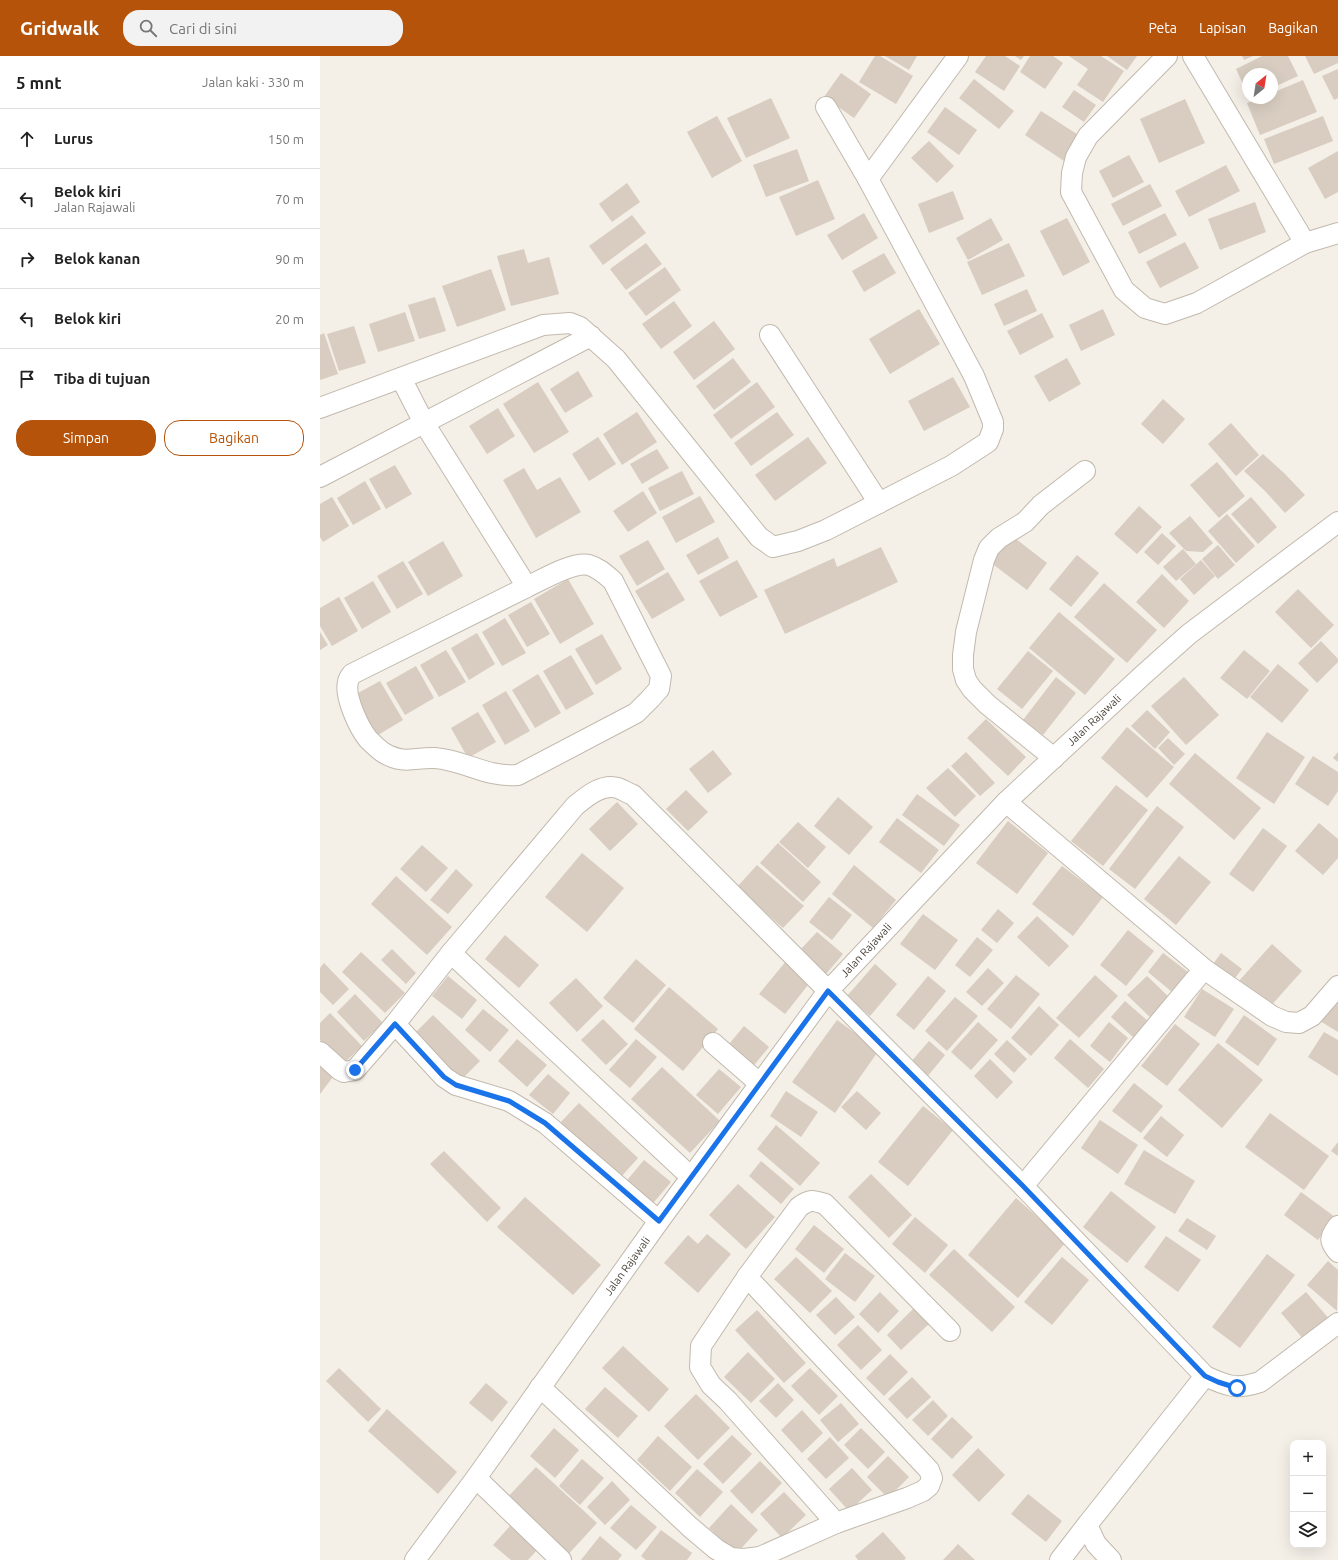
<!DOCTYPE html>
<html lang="id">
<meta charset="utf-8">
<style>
body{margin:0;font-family:Ubuntu,sans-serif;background:#f2f2f2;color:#222}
.controls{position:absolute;right:12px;bottom:12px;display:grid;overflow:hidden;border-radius:8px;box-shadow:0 4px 16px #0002}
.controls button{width:36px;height:36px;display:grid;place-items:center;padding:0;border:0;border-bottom:1px solid #e0e0e0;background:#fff;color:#222;font:20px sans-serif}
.compass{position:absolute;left:922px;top:12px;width:36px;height:36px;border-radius:50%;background:#fff;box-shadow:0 4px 16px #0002;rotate:30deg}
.stop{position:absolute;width:12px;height:12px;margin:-9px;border:3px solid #1a73e8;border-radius:50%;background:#fff}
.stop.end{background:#1a73e8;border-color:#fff;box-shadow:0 1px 4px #0008}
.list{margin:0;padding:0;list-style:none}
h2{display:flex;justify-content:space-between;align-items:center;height:52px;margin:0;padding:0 16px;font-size:17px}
h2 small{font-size:13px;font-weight:400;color:#767676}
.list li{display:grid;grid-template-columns:26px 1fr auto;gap:12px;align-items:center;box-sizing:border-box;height:60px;padding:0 16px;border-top:1px solid #e0e0e0}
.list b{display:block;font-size:15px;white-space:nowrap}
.list p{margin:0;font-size:13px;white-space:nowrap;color:#767676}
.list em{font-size:13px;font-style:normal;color:#767676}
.actions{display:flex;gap:8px;padding:12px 16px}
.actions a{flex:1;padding:9px 0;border:1px solid #b45309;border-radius:16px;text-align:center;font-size:14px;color:#b45309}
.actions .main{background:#b45309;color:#fff}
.icon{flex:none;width:22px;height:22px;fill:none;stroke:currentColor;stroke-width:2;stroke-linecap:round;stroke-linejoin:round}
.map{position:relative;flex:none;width:1018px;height:1504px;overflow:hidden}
header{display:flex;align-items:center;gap:24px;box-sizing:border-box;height:56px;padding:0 20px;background:#b45309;color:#fff}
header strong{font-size:19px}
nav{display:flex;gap:22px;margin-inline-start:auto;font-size:14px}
.search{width:280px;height:36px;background:#f2f2f2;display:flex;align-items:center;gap:10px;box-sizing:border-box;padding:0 14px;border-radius:16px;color:#767676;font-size:15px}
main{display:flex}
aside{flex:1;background:#fff}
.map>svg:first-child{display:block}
.building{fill:#d8cdc0}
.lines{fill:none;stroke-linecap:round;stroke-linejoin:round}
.street-casing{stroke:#c2b9ad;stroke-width:22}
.street{stroke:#fff;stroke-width:20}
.route{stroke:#1a73e8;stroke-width:5}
.labels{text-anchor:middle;stroke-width:4;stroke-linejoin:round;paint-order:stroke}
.street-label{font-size:11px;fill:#473f36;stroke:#fff}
</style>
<header>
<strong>Gridwalk</strong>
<div class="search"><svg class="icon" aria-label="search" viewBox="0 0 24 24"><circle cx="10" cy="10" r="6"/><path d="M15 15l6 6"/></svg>Cari di sini</div>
<nav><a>Peta</a><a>Lapisan</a><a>Bagikan</a></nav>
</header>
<main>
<aside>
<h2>5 mnt<small>Jalan kaki · 330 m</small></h2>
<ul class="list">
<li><svg class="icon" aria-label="ahead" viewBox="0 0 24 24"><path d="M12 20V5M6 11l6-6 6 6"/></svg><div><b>Lurus</b></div><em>150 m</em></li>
<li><svg class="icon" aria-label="left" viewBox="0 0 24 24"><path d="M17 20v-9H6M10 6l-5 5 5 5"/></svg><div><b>Belok kiri</b><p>Jalan Rajawali</p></div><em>70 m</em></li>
<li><svg class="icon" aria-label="right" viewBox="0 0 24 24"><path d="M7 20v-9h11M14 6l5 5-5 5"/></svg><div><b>Belok kanan</b></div><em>90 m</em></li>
<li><svg class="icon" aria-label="left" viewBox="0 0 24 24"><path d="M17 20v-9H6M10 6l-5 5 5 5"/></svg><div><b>Belok kiri</b></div><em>20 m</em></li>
<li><svg class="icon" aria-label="arrive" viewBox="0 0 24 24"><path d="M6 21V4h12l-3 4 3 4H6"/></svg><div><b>Tiba di tujuan</b></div></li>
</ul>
<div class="actions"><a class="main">Simpan</a><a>Bagikan</a></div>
</aside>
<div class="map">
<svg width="1018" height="1504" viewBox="0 0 1018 1504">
<rect width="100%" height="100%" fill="#f4efe7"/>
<g class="building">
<path d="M555 0H560L593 20 576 48 539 26Z"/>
<path d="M565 0H597L589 14Z"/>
<path d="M666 0H685L700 10 684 35 655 16Z"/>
<path d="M695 0H704L701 4Z"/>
<path d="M710 0H733L743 7 725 33 700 16Z"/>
<path d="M749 0H781L804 15 783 46 757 29 768 13Z"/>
<path d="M787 0H817L807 14Z"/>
<path d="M922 0H933L924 4Z"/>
<path d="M942 0H968L978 20 952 32V18H928V39L916 13Z"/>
<path d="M985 0H1018V7L994 18Z"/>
<path d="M1018 13V42L1014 44 1002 20Z"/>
<path d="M521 17 551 38 534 62 504 41Z"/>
<path d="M654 23 694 55 679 73 639 42Z"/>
<path d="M983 24 997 56 940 79 927 47 940 42H952V37Z"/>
<path d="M754 34 776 49 764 66 742 51Z"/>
<path d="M451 42 470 82 426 102 407 62Z"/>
<path d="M865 43 885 87 839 107 820 63Z"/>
<path d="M625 51 657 74 639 99 607 76Z"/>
<path d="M721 55 760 80 744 105 705 79Z"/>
<path d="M397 60 422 105 392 122 367 76Z"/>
<path d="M1003 60 1013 85 954 108 944 83Z"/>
<path d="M609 85 634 110 617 127 591 102Z"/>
<path d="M477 93 489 125 446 141 433 109Z"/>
<path d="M1018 95V136L1005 143 988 112Z"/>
<path d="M809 99 824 126 793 142 779 115Z"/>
<path d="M906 109 920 135 869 161 855 135Z"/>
<path d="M498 124 515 163 476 180 459 141Z"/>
<path d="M307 127 320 146 292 166 279 148Z"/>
<path d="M830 128 842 150 803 170 791 148Z"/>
<path d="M633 135 644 163 609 177 598 148Z"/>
<path d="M935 146 946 176 900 194 888 163Z"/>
<path d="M544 157 558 182 522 204 507 179Z"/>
<path d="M845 157 857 179 819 198 808 176Z"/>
<path d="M312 159 326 177 283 209 269 190Z"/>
<path d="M671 162 683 184 648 204 636 182Z"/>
<path d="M747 162 770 206 743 220 720 175Z"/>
<path d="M865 186 879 212 840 232 826 206Z"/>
<path d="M326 187 342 208 306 234 290 213Z"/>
<path d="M689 187 705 220 662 239 647 206Z"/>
<path d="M204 193 208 207 229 201 239 238 191 250 177 200Z"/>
<path d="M564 197 576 217 544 236 532 215Z"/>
<path d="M345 211 361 234 326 260 308 237Z"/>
<path d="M171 213 186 254 137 271 122 230Z"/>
<path d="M707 233 717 255 684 270 674 248Z"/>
<path d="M115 241 126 275 99 283 88 249Z"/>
<path d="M354 245 372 270 341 293 322 268Z"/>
<path d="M599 253 620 288 570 318 549 283Z"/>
<path d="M783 253 795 279 761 295 749 269Z"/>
<path d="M85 256 95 285 58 296 49 268Z"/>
<path d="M722 257 734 281 700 299 687 275Z"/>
<path d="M394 265 415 293 374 324 353 296Z"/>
<path d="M34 270 46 307 19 315 7 278Z"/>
<path d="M4 277 18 318 0 324V279Z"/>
<path d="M413 302 431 326 394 354 376 330Z"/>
<path d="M747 302 761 328 729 346 714 320Z"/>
<path d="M258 315 273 340 245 357 230 333Z"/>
<path d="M633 321 650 351 604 375 588 345Z"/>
<path d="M218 326 249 376 214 397 183 348Z"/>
<path d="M437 326 455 351 411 383 393 359Z"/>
<path d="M843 343 865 363 843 388 821 368Z"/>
<path d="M178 352 195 380 167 398 149 370Z"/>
<path d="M317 356 337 386 302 409 283 378Z"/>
<path d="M457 356 474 379 431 410 414 387Z"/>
<path d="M911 367 939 399 916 420 888 388Z"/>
<path d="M278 381 296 408 269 425 252 398Z"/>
<path d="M488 381 507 407 455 445 435 419Z"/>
<path d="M337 393 349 412 322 428 310 408Z"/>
<path d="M943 398 965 418 985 439 965 457 946 436 924 415Z"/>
<path d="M897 406 925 440 899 462 870 429Z"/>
<path d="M75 409 92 438 66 453 49 423Z"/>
<path d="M204 412 217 434 240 421 261 456 216 482 183 424Z"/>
<path d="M362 415 374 438 340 455 328 432Z"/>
<path d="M45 425 61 453 33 469 17 442Z"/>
<path d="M323 435 337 457 308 476 293 455Z"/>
<path d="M380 440 395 466 356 487 342 461Z"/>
<path d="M12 441 29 470 3 486 0 481V448Z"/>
<path d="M931 441 957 471 938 488 911 458Z"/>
<path d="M819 450 842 471 817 498 794 478Z"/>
<path d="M907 458 935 490 916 507 888 475Z"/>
<path d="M870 460 893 487 883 496 866 495 849 477Z"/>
<path d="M842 477 856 490 838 509 824 496Z"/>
<path d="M691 479 727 507 707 534 670 506Z"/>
<path d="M398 481 409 502 378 519 366 499Z"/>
<path d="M328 484 345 513 317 530 299 500Z"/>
<path d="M123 485 143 520 108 540 88 506Z"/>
<path d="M898 489 915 509 898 523 882 503Z"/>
<path d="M561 491 578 526 465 578 444 534 514 502 517 511Z"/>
<path d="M863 493 876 508 856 525 843 511Z"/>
<path d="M757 499 779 517 751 551 729 533Z"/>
<path d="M417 504 438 541 400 561 379 525Z"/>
<path d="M881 504 895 520 874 539 860 523Z"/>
<path d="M83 505 103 538 77 553 57 520Z"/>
<path d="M348 516 365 544 332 563 315 535Z"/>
<path d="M842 518 869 545 844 572 816 546Z"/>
<path d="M248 523 274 568 240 588 214 543Z"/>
<path d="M53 525 71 556 42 573 24 542Z"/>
<path d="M784 527 837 574 807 607 754 561Z"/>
<path d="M978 533 1014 569 991 592 955 556Z"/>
<path d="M19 541 38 575 12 590 0 570V552Z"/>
<path d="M211 546 230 578 207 591 188 559Z"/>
<path d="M739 556 795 603 765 639 709 592Z"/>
<path d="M185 562 206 597 182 610 162 576Z"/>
<path d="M0 576 8 589 0 594Z"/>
<path d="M157 577 175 608 149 624 131 592Z"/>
<path d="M282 578 302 613 276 629 255 593Z"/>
<path d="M1001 585 1018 603V606L997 627 978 607Z"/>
<path d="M126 594 146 626 119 641 100 609Z"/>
<path d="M924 594 950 615 927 643 900 622Z"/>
<path d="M708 595 733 615 702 653 677 633Z"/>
<path d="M251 599 274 638 246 654 223 615Z"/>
<path d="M958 608 989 634 962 667 930 641Z"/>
<path d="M96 610 114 642 85 659 66 627Z"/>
<path d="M218 618 241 657 215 672 192 634Z"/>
<path d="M736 621 756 637 723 679 703 664Z"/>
<path d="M864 621 899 659 866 689 831 650Z"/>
<path d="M60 625 83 664 53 682 29 642Z"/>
<path d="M186 635 210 675 185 689 162 649Z"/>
<path d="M827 654 850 676 835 693 811 670Z"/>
<path d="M158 656 176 686 148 702 131 672Z"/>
<path d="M666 663 706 701 688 720 647 682Z"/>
<path d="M807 671 854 711 827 742 781 702Z"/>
<path d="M947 676 985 701 954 748 916 722Z"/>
<path d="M848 682 865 698 854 709 838 692Z"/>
<path d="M393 694 412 718 388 737 369 713Z"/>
<path d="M646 696 675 727 660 740 631 710Z"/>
<path d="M1018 696V706L1013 702Z"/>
<path d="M875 697 941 752 914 784 849 728Z"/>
<path d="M993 700 1018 716V735L1008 750 975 728Z"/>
<path d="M628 712 656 740 635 761 606 732Z"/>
<path d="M796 729 828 754 783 810 751 785Z"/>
<path d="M366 734 388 756 368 775 346 753Z"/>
<path d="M597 738 640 769 624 790 582 759Z"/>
<path d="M518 741 553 771 529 799 494 770Z"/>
<path d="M297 746 318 768 290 795 269 773Z"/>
<path d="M837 750 864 771 815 833 789 813Z"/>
<path d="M577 762 619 794 601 817 559 786Z"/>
<path d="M688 765 728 797 697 838 656 807Z"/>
<path d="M478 766 506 791 488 812 459 786Z"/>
<path d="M999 767 1018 783V802L1003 819 975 795Z"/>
<path d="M943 772 967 790 933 836 909 818Z"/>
<path d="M458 787 501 826 483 846 440 807Z"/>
<path d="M102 789 128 812 106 836 80 813Z"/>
<path d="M262 797 304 832 267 876 225 841Z"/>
<path d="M859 800 891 826 856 869 824 843Z"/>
<path d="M437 809 484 850 463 872 417 831Z"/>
<path d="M534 809 576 844 553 872 512 838Z"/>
<path d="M742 810 783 841 753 880 712 848Z"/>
<path d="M136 813 153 829 128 858 110 844Z"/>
<path d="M76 820 132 871 107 899 51 848Z"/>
<path d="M509 841 532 859 512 884 489 866Z"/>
<path d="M678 853 694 867 677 887 661 874Z"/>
<path d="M603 858 638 884 615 914 580 888Z"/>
<path d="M717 860 749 890 729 911 697 881Z"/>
<path d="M808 874 834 895 806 930 780 909Z"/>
<path d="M497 876 523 898 506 918 480 894Z"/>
<path d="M185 879 219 909 199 932 165 903Z"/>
<path d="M657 881 673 894 650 921 635 909Z"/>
<path d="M952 888 982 915 948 953 918 926Z"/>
<path d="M72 893 96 917 86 928 61 904Z"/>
<path d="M41 896 85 937 65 957 22 916Z"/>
<path d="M843 897 868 916 852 936 828 916Z"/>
<path d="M901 897 922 913 911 927 891 911Z"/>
<path d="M316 903 346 929 313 967 283 942Z"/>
<path d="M467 904 492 924 465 958 439 938Z"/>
<path d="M4 907 29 933 13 949 0 936V912Z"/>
<path d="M555 908 577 928 550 960 527 940Z"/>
<path d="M668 912 684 927 662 950 646 936Z"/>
<path d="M696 919 720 938 691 973 667 953Z"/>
<path d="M775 919 798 940 759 982 736 962Z"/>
<path d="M128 920 157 944 142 963 112 940Z"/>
<path d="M608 920 626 935 594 974 576 959Z"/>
<path d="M827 920 851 943 831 962 807 939Z"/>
<path d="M256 922 283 950 257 976 229 947Z"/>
<path d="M349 931 398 973 363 1015 314 973Z"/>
<path d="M882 933 914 953 895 981 864 961Z"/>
<path d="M35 938 63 967 44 985 17 956Z"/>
<path d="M1018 938V976L1000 965Z"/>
<path d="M635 941 658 960 627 995 605 975Z"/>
<path d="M805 945 829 966 814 982 791 961Z"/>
<path d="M719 950 739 969 711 1000 691 982Z"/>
<path d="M163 953 189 974 170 996 145 974Z"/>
<path d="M10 957 42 990 23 1008 0 984V967Z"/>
<path d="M113 959 160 1005 139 1026 93 979Z"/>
<path d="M924 959 957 983 938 1010 905 986Z"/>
<path d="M283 963 308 988 286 1009 261 984Z"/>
<path d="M517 964 559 994 515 1057 472 1026Z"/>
<path d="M658 966 678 984 651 1014 631 996Z"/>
<path d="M789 966 808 982 790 1006 770 990Z"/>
<path d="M855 968 880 988 847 1030 821 1010Z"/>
<path d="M424 970 449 991 430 1014 405 993Z"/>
<path d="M1004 976 1018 984V1020L988 1001Z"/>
<path d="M197 983 227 1009 207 1031 178 1005Z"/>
<path d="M316 983 337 1001 310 1032 289 1014Z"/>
<path d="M750 983 784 1013 768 1032 734 1002Z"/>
<path d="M687 984 707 1003 694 1017 674 998Z"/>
<path d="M609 985 625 999 607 1021 590 1007Z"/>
<path d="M898 987 943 1024 902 1072 858 1034Z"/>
<path d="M670 1003 693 1026 677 1043 654 1020Z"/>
<path d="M0 1004 16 1017 0 1038Z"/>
<path d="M342 1011 400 1065 370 1097 311 1043Z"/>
<path d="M399 1013 421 1031 398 1058 376 1039Z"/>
<path d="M228 1018 250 1037 233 1058 209 1039Z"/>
<path d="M814 1027 843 1050 821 1077 792 1055Z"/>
<path d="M466 1035 498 1056 481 1081 450 1060Z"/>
<path d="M537 1035 561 1057 546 1074 521 1051Z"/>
<path d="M259 1047 318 1102 300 1122 240 1067Z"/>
<path d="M603 1050 633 1074 588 1130 558 1106Z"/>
<path d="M950 1057 1009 1100 984 1134 925 1091Z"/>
<path d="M841 1060 864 1079 847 1101 823 1082Z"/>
<path d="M780 1064 818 1089 798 1118 761 1092Z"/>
<path d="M456 1069 500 1107 480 1130 437 1093Z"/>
<path d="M1018 1086V1100L1011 1095Z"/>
<path d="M824 1094 875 1125 855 1158 804 1128Z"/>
<path d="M124 1095 181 1152 167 1166 110 1108Z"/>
<path d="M324 1104 351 1126 329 1152 303 1129Z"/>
<path d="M441 1105 474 1133 461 1148 429 1120Z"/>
<path d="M551 1118 592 1159 569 1182 528 1141Z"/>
<path d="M418 1128 455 1161 426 1193 389 1159Z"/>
<path d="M791 1135 836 1171 807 1207 763 1171Z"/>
<path d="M981 1136 1015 1161 998 1184 964 1159Z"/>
<path d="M205 1141 281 1209 253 1239 177 1171Z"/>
<path d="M696 1142 746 1186 698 1242 648 1199Z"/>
<path d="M595 1161 628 1189 605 1217 572 1188Z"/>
<path d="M867 1162 896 1180 887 1194 858 1175Z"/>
<path d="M494 1169 524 1193 504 1217 475 1193Z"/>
<path d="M387 1178 411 1198 378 1237 344 1207 368 1179 378 1188Z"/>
<path d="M846 1180 881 1204 858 1236 824 1211Z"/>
<path d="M634 1193 695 1251 672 1276 609 1219Z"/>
<path d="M525 1197 555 1220 535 1246 505 1223Z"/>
<path d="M947 1198 975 1219 920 1292 892 1271Z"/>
<path d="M476 1201 512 1235 490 1257 454 1223Z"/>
<path d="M742 1201 769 1224 732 1269 704 1246Z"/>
<path d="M1008 1205 1018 1214 1017 1255 987 1229Z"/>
<path d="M560 1236 579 1255 558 1277 539 1258Z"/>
<path d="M986 1236 1010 1264 985 1285 961 1257Z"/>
<path d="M516 1241 535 1261 515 1279 496 1259Z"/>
<path d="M596 1250 611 1266 581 1294 567 1279Z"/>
<path d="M437 1254 486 1307 464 1327 415 1274Z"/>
<path d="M538 1269 562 1294 541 1314 517 1289Z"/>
<path d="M303 1290 349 1333 329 1356 282 1312Z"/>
<path d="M428 1296 455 1323 431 1347 404 1321Z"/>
<path d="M570 1298 588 1316 564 1340 546 1322Z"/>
<path d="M19 1312 61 1353 48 1366 6 1325Z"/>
<path d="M490 1312 518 1340 499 1359 471 1330Z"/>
<path d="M592 1321 611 1341 587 1363 568 1343Z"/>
<path d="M166 1327 188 1346 172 1366 149 1347Z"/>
<path d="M458 1327 474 1344 456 1362 439 1345Z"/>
<path d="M285 1331 318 1360 298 1382 265 1353Z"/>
<path d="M376 1338 410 1372 378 1404 344 1370Z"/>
<path d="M613 1344 628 1360 608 1380 592 1364Z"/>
<path d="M521 1347 539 1368 518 1386 500 1364Z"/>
<path d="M67 1353 137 1416 118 1438 48 1375Z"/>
<path d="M482 1354 503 1377 482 1397 461 1374Z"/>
<path d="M632 1361 653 1381 632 1403 611 1383Z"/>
<path d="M234 1372 259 1394 235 1422 210 1400Z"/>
<path d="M541 1372 565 1396 548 1413 524 1389Z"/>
<path d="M412 1379 432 1398 403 1428 383 1408Z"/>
<path d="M338 1380 372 1411 350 1435 317 1404Z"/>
<path d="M510 1381 529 1402 506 1423 487 1403Z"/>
<path d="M658 1392 685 1419 659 1446 632 1419Z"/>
<path d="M568 1400 589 1421 568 1442 547 1421Z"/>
<path d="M262 1403 284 1422 260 1449 239 1430Z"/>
<path d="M440 1405 462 1427 432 1458 410 1435Z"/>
<path d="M216 1411 277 1467 244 1503 182 1447Z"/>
<path d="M532 1412 552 1434 529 1455 509 1433Z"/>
<path d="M377 1413 403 1436 380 1461 355 1437Z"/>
<path d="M292 1425 310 1444 285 1469 267 1451Z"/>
<path d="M464 1436 486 1459 462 1482 440 1458Z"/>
<path d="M708 1438 742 1465 726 1486 691 1458Z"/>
<path d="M411 1448 438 1474 416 1498 389 1472Z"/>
<path d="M311 1449 337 1471 316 1494 290 1472Z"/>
<path d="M190 1470 217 1494 208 1504H191L173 1489Z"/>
<path d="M341 1474 372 1497 367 1504H326L321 1500Z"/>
<path d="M563 1476 586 1502 584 1504H538L535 1500Z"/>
<path d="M280 1480 302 1499 298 1504H261Z"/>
<path d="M638 1488 655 1504H623Z"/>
</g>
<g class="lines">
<defs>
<g id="street">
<path d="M847 0 768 80 756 101 752 117 751 136 804 234 825 252 845 258 877 247 985 187 1018 177"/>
<path d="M873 0 985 187"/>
<path d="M548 123 638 0"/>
<path d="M450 279 559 447"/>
<path d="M81 322 104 367 207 531 32 618C31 620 28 623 28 626 24 640 39 672 48 683 52 687 59 694 64 697 85 709 94 701 115 702 144 704 167 722 198 719L316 657 330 643 339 633 341 620 293 525C285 518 279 512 269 509 253 505 222 524 207 531"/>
<path d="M0 352 223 269 250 267 260 271 296 303 439 481 453 491 478 485 506 474 631 410 668 386 673 373V366L654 320 548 123 506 51"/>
<path d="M0 421 271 280"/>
<path d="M734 702 668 649 652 633 646 624 643 613V599L646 576 664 504 669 492 679 482 705 466 721 449 765 415"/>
<path d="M686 746 884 913 952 960 966 966 979 967 992 960 1018 930"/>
<path d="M131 897 371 1121"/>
<path d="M75 968 124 1021 136 1029 189 1045 225 1067 339 1165"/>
<path d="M393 987 439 1027"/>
<path d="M0 996 20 1014 24 1016 35 1014 75 968 131 897 255 750C266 741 282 727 298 732 303 734 308 737 313 739L703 1130 885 1320C907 1330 916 1334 940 1326L1018 1267"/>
<path d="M703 1130 884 913"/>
<path d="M1018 1170C1009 1182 1009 1185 1018 1196"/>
<path d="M220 1331 370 1471 396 1493 411 1502 424 1503 440 1501 516 1467 587 1442 603 1435 609 1430 612 1422 609 1414 427 1221"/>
<path d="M156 1422 241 1504"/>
<path d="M516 1467 408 1345 391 1329 380 1311 381 1290 427 1221 479 1151C490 1143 493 1144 505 1148L630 1275"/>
<path d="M95 1504 156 1422 339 1165 508 935 686 746 823 619 869 578 1018 466"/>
<path d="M740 1504 767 1469"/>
<path d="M791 1504 776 1488 767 1469 885 1320"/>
</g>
</defs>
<use href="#street" class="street-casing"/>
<use href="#street" class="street"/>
</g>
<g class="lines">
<path class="route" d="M35 1014 75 968 124 1021 136 1029 189 1045 225 1067 339 1165 508 935 703 1130 885 1320 898 1326 917 1332"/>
</g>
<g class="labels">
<g class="street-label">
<text transform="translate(774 664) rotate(-43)" y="4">Jalan Rajawali</text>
<text transform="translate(546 894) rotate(-47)" y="4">Jalan Rajawali</text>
<text transform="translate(307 1210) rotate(-54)" y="4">Jalan Rajawali</text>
</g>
</g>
</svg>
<div class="controls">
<button>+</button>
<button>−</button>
<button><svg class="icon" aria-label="layers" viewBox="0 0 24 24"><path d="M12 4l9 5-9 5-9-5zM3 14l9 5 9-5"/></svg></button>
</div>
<svg class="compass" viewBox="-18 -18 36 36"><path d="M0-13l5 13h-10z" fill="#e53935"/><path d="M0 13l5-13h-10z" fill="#767676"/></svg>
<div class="stop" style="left:917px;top:1332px"></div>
<div class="stop end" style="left:35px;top:1014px"></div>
</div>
</main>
